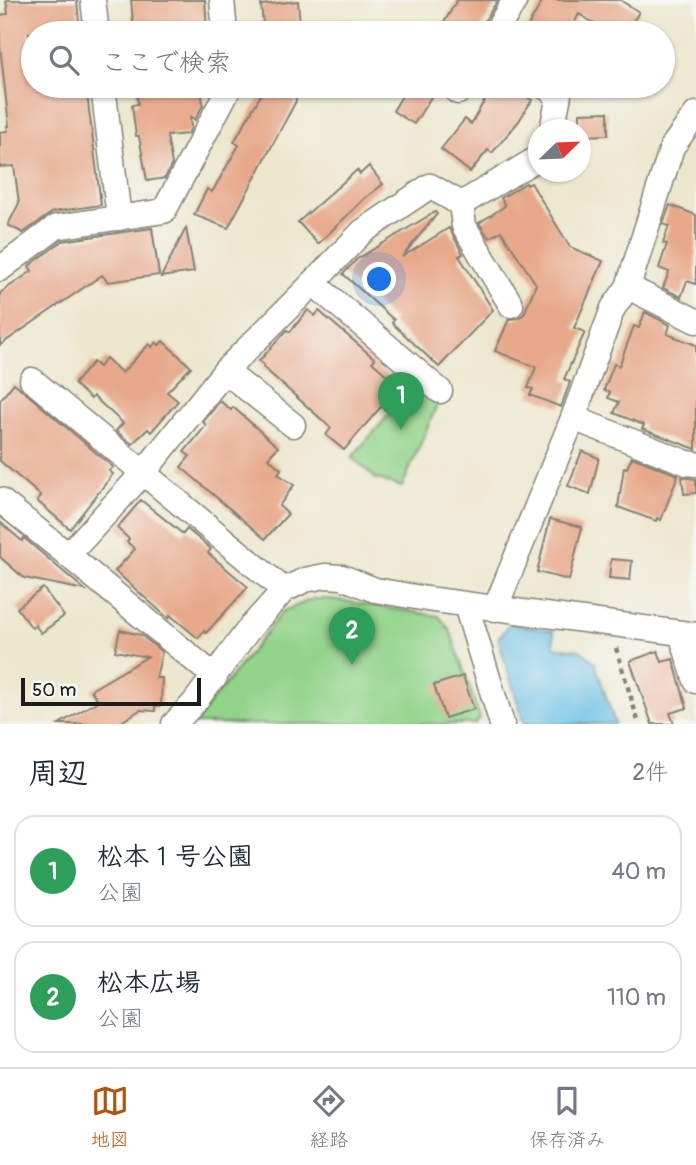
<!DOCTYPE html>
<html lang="ja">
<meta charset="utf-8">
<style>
body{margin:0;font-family:Pangolin,"Klee One",sans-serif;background:#f2f2f3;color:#1f2937}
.compass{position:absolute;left:528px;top:119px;width:63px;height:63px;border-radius:50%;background:#fff;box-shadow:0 2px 5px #0004;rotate:67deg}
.scale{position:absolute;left:21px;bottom:18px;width:180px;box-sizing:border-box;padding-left:7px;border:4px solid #1c1c1c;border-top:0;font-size:19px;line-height:24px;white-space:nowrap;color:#1c1c1c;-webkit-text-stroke:5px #f6f6f2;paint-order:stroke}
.you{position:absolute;left:380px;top:280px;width:24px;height:24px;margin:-18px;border:5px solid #fff;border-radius:50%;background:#1a73e8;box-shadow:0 0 0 10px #1a73e833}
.badge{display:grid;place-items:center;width:46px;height:46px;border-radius:50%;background:#b45309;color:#fff;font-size:23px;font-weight:700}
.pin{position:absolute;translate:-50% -58px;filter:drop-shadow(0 2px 4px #0008)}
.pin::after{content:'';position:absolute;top:37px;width:24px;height:21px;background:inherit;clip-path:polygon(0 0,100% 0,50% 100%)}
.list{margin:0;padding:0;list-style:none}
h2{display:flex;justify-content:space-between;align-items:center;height:91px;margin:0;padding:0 28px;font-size:30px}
h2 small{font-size:23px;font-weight:400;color:#747a83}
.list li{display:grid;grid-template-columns:46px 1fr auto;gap:21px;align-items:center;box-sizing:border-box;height:112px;margin:0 14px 14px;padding:0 14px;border:2px solid #e0e1e3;border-radius:21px}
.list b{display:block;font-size:26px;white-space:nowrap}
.list p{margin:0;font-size:23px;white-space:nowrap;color:#747a83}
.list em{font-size:23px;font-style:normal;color:#747a83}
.icon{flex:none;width:38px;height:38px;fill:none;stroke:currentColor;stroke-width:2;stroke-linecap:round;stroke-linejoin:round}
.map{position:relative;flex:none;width:696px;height:724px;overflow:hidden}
.search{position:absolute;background:#fff;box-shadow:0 2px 5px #0004;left:21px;right:21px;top:21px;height:77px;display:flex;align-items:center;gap:18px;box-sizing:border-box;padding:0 24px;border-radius:38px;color:#747a83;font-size:26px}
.sheet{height:343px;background:#fff}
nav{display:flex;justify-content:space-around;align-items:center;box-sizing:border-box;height:98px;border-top:2px solid #e0e1e3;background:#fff;font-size:19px;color:#747a83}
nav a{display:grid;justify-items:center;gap:4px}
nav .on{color:#b45309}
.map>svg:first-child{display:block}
.green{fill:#93d48b;stroke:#587854;stroke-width:2}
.water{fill:#68c0e5;stroke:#426e80;stroke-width:2}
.building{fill:#e7a98a}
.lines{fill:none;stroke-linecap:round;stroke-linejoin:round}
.minor-casing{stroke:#848274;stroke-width:27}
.path{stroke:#848274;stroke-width:4.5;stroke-dasharray:5 5;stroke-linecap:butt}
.minor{stroke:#fff;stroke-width:24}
</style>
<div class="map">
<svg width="696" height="724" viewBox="0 0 696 724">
<rect width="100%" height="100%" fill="#f6f6f2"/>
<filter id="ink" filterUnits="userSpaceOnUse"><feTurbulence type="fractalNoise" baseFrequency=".0143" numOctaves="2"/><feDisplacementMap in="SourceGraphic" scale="14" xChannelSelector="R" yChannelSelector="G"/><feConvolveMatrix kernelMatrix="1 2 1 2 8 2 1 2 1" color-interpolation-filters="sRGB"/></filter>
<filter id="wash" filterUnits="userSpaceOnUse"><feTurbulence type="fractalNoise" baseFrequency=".00686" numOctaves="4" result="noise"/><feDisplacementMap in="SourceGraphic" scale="28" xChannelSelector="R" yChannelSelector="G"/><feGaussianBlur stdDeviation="1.57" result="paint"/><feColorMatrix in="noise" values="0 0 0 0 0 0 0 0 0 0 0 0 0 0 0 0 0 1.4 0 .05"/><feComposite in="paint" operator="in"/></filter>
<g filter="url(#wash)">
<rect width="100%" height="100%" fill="#ece7cd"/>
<g class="green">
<path d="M415 385 438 403 402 487 375 478 352 457Z"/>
<path d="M313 599H331L439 616 450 630 480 718 475 724H194L283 611Z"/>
</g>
<path class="water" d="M510 624 554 631V647L580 650 595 662 615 724H524L498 638Z"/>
<g id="blocks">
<g class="building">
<path d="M6 0H77L80 33H29L33 86H86L101 205 53 212 23 233 8 225 19 203 14 166 0 167V132L8 131 7 126H9L0 46V15L8 14Z"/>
<path d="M131 0H205L207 32 134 33Z"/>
<path d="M457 0H498L482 25 480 33H438Z"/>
<path d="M543 0H620L639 12 626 33H609L579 14 573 25 569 23 564 33H524Z"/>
<path d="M298 1 300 25H297V33H264L261 5Z"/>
<path d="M136 86H201L203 105 195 120 190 116 191 128 188 134 167 136 172 164 165 178 147 181 139 136H136L132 105 138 104Z"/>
<path d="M266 86H294L296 101 228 228 194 215 207 189 212 192 239 145 234 142Z"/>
<path d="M408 86H438L414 124 393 111Z"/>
<path d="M493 86H509L532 100 519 121 492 153 488 150 470 172 441 149 465 119 471 124Z"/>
<path d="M608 112V135L580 136V113Z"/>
<path d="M369 166 383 184 364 199 318 244 298 222 357 170 360 174Z"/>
<path d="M526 183 527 185 531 183 570 247 603 261 574 328 585 332 564 379 570 382 561 407 530 395 533 389 528 388 536 367 495 351 509 319 518 318 524 314 536 284 501 231 489 238 479 223 505 206 501 198Z"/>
<path d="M670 205 696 215V284L687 281 681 297 663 288 669 272 659 268 667 244 663 243 669 226 663 224Z"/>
<path d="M435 212 437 214 402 257 449 228 463 254 459 256 493 310 439 367 392 323 394 320 343 274 357 259Z"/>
<path d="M152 228 159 275 108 282 102 275 0 345V293L32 271 29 266 62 241Z"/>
<path d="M186 228 194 272 161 277Z"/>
<path d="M308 310 315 316 319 311 375 359 372 362 406 392 393 407 387 402 379 409 344 450 326 435 331 428 263 367 264 365 259 361 287 330 290 332Z"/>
<path d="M645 312 670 325 667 334 696 345V449L642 429 644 425 614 413 619 402 608 398 610 392 604 390 614 364 619 366 634 326 639 328Z"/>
<path d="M163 341 191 367 167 392 178 401 151 432 148 429 132 444 116 431 123 423 93 396 91 399 74 384 93 362 99 367 106 358 122 373 149 344 152 347 156 342 159 345Z"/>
<path d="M14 383 113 467 109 471 113 474 70 529 37 501 41 496 0 461V400Z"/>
<path d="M220 401 231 410 233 407 278 447 268 458 281 469 278 474 294 485 279 506 288 514 265 539 181 467 190 456 184 452 200 433 206 425 203 422Z"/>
<path d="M582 451 599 458 590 494 568 486Z"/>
<path d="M632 457 678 475 661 520 657 518 656 521 618 507 624 467 627 468Z"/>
<path d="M682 477 696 479V493L684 494Z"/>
<path d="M141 500 183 534 187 529 211 549 208 553 248 587 206 633 204 631 198 638 170 615 169 619 115 571 135 549 127 542 129 539 117 528Z"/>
<path d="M550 519 582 527 569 580 537 572Z"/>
<path d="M0 522 22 541 24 538 85 590 24 578 0 557Z"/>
<path d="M611 559 632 561 630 580 609 578Z"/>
<path d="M43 588 64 616 41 633 35 625 32 628 17 608Z"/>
<path d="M120 630 141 635 162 652 156 678H162L161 706H155V711L140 710 118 724H59L98 701 91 690 147 657 115 651Z"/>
<path d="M658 651 662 662 673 659 687 708 670 713 674 724H652L630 661Z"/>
<path d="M463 676 474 709 445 718 434 685Z"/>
</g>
</g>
</g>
<g filter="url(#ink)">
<use href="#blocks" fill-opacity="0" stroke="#848274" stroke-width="2"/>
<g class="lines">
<defs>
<g id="minor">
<path d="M93 0 97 33"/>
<path d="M222 0 225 33"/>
<path d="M495 33 515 0"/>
<path d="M103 86 119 218"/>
<path d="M544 86 559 95 552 130"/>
<path d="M458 92 462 86"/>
<path d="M461 204 464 226 511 305"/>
<path d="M0 269 56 227 164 211 230 86"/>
<path d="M628 287 696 321"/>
<path d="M225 371 293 425"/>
<path d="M32 380 284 590"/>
<path d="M440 391 313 283 362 232 430 186 461 204 538 158"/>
<path d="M573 418 687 463 696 464"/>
<path d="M0 500 68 555"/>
<path d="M466 605 502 724"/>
<path d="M495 609 573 418 613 308 628 287 672 147 696 114"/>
<path d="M681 634 696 681"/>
<path d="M215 677 68 555 144 472 225 371 313 283"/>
<path d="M174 724 194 703 249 629 284 590 305 580 325 576 342 577 375 590 427 599 696 635"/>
</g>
</defs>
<use href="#minor" class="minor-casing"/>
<path class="path" d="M616 648 639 724"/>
<use href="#minor" class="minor"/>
</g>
</g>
</svg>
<svg class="compass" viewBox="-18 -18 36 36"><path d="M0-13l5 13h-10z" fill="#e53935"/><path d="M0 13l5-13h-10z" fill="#747a83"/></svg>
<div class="scale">50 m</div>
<div class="you"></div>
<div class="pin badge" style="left:401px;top:430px;background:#2e9e5b">1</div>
<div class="pin badge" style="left:352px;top:665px;background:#2e9e5b">2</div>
<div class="search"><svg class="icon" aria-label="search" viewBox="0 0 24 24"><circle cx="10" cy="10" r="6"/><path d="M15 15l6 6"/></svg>ここで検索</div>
</div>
<section class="sheet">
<h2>周辺<small>2件</small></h2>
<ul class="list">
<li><span class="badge" style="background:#2e9e5b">1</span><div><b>松本１号公園</b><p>公園</p></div><em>40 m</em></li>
<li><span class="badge" style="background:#2e9e5b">2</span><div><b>松本広場</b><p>公園</p></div><em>110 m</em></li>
</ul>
</section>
<nav>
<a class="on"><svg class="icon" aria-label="map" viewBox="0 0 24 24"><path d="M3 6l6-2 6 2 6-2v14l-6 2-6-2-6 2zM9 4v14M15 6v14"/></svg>地図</a>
<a><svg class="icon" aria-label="directions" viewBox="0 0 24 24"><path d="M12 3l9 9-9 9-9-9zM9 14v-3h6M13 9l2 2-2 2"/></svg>経路</a>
<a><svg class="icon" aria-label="saved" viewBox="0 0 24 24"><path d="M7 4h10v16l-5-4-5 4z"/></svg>保存済み</a>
</nav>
